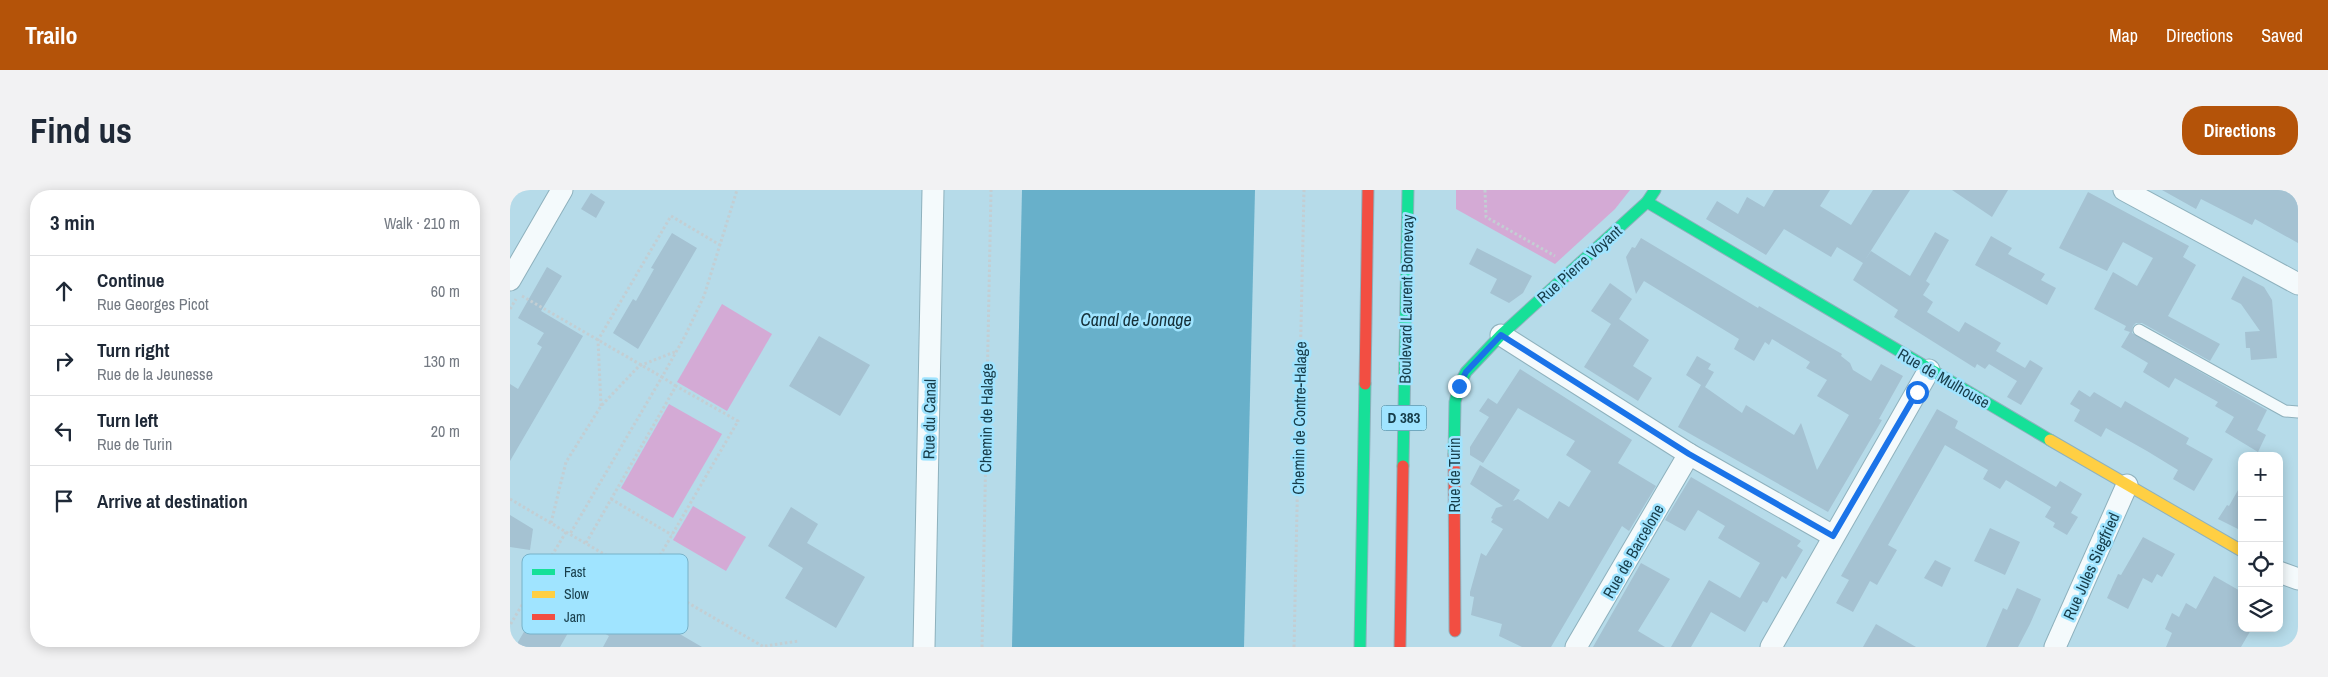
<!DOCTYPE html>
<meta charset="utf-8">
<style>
body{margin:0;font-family:"Archivo Narrow",sans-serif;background:#f2f2f3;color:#1f2937}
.controls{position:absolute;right:15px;bottom:15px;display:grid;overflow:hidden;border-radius:10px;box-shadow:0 2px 12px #0003}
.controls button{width:45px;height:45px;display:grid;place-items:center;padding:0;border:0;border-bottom:1px solid #e0e1e3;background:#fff;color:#1f2937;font:25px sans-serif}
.stop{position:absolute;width:15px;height:15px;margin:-11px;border:4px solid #1a73e8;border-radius:50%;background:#fff}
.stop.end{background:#1a73e8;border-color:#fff;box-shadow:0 1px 5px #0008}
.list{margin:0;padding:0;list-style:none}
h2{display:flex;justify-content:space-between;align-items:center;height:65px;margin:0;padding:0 20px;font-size:21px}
h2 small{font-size:16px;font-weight:400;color:#747a83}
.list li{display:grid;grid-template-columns:32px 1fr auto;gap:15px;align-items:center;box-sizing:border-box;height:70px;padding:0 20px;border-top:1px solid #e0e1e3}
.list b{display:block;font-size:19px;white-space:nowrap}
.list p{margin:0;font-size:16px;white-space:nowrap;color:#747a83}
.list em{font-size:16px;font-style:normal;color:#747a83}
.icon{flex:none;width:28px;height:28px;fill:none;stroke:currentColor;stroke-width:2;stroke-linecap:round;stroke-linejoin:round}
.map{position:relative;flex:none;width:1788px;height:457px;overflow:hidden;border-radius:20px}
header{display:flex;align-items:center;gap:30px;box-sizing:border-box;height:70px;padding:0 25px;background:#b45309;color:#fff}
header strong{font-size:24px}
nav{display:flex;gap:28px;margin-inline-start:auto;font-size:18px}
.intro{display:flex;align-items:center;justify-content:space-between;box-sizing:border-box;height:120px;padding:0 30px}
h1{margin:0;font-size:35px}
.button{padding:12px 22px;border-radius:20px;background:#b45309;color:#fff;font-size:18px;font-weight:700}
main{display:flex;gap:30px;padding:0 30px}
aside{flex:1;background:#fff;border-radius:20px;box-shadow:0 2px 12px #0003}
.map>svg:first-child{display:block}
.green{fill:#d4aad5}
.water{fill:#68b0ca}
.building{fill:#a5c2d2}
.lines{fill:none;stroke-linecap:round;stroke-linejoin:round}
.lane-casing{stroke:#8eb1bd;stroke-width:13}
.street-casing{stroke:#8eb1bd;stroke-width:23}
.fast-casing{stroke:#8eb1bd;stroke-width:13}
.slow-casing{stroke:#8eb1bd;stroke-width:13}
.jam-casing{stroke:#8eb1bd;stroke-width:13}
.path{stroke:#c3ced3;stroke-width:3;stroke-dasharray:2.5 2.5;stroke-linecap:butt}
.lane{stroke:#f4fafc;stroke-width:11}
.street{stroke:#f4fafc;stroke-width:21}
.fast{stroke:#16e098;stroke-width:11}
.slow{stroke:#ffcf43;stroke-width:11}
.jam{stroke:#f24e42;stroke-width:11}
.route{stroke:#1a73e8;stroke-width:6}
.labels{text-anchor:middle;stroke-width:5;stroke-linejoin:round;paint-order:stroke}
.shield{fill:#a0e4ff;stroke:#406f80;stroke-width:1}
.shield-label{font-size:15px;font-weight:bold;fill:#173d4a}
.street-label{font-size:16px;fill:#173d4a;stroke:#a0e4ff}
.water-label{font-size:18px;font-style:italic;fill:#153039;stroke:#a0e4ff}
.key{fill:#a0e4ff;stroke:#77b2c9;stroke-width:1}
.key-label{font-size:14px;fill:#173d4a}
</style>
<header>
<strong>Trailo</strong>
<nav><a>Map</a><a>Directions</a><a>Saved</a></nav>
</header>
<div class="intro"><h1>Find us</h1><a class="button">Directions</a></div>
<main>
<aside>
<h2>3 min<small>Walk · 210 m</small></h2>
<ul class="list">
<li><svg class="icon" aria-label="ahead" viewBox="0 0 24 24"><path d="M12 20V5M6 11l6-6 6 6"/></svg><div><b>Continue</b><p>Rue Georges Picot</p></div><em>60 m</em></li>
<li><svg class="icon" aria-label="right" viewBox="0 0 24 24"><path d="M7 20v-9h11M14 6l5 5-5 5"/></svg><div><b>Turn right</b><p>Rue de la Jeunesse</p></div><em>130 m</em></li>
<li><svg class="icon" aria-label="left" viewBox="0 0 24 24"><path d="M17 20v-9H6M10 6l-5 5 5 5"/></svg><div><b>Turn left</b><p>Rue de Turin</p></div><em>20 m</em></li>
<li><svg class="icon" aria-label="arrive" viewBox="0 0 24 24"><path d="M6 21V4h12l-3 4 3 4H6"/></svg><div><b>Arrive at destination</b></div></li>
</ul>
</aside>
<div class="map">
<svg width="1788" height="457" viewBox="0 0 1788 457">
<rect width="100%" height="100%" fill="#b6dbe9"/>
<g class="green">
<path d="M946 0H1120L1105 19 1045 74 946 19Z"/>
<path d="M212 114 262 144 217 221 167 192Z"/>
<path d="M159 214 212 244 163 328 111 298Z"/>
<path d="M183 316 236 347 216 381 163 350Z"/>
</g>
<path class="water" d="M512 0H745L734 457H502Z"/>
<g class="building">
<path d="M1264 0H1320L1310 16 1341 35 1363 0H1400L1383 26 1355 70 1361 61 1400 86 1425 42 1439 50 1416 91 1420 94 1413 105 1423 112 1417 122 1449 142 1455 132 1491 153 1486 161 1515 178 1520 170 1533 178 1511 215 1497 207 1507 191 1479 174 1475 179 1467 174 1465 178 1384 127 1388 120 1343 90 1353 73 1327 57 1321 67 1274 39 1256 65 1196 29 1207 11 1228 24 1237 7 1254 17Z"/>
<path d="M1442 0H1498L1482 27Z"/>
<path d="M1652 0H1788V53L1745 29 1742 35 1691 9 1686 19Z"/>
<path d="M1578 2 1679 56 1673 67 1686 75 1658 126 1710 154 1700 171 1632 133H1626L1623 136 1622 143 1757 220 1747 240 1756 245 1748 262 1715 242 1724 227 1705 216 1708 212 1665 188 1659 198 1633 182 1638 173 1611 157 1620 142 1614 140 1616 136 1584 119 1603 82 1627 96 1643 68 1613 52 1597 81 1549 58Z"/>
<path d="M81 3 95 12 86 28 71 19Z"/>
<path d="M162 43 187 58 128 159 103 143 123 109 126 111 144 79 141 78Z"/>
<path d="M1481 46 1502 58 1498 64 1535 84 1531 90 1546 98 1537 115 1465 75Z"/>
<path d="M1131 48 1248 118 1249 116 1332 164 1331 166 1340 173 1343 180 1361 191 1371 174 1393 186 1369 229 1372 230 1318 322 1168 237 1191 195 1176 185 1187 166 1201 174 1198 179 1204 182 1195 197 1232 223 1236 215 1284 245 1291 233 1307 280 1339 225 1307 206 1317 190 1296 178 1300 172 1262 149 1259 155 1255 152 1244 171 1224 159 1229 149 1134 91 1126 104 1116 67 1122 57 1125 58Z"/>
<path d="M967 58 1022 86 1013 103 999 113 980 103 987 89 959 74Z"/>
<path d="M37 77 52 86 31 121 73 146 0 271V194L8 199 32 157 27 154 34 143 8 128Z"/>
<path d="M1733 86 1754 97 1762 110 1767 168 1741 170 1740 158H1736L1735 142 1750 141 1731 114 1721 109Z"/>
<path d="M1100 93 1122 109 1109 129 1139 150 1123 176 1142 188 1128 211 1074 177 1101 134 1081 121Z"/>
<path d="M309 146 360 175 330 226 279 196Z"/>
<path d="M1010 179 1122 250 1108 273 1146 296 1119 341 1112 336 1041 457H1012L989 446 992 434 961 425 964 407 960 406V402L971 363 976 366 993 339 981 332 983 329 981 328 986 318 993 316 960 294 970 275 1010 300 1003 311 1008 309 1038 329 1049 311 1059 317 1081 281 1056 265 1065 251 1008 218 973 273 960 265V257L979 227 969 221 978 208 987 214Z"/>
<path d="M1569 200 1580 207 1584 202 1611 218 1615 211 1679 248 1676 254 1703 269 1684 301 1663 289 1668 280 1637 261 1596 238 1591 247 1564 231 1570 220 1560 214Z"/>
<path d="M1427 219 1448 231 1445 238 1546 297 1550 291 1572 304 1561 323 1568 327 1557 345 1543 337 1545 333 1535 327 1541 317 1496 290 1490 299 1473 289 1478 280 1435 255 1378 355 1387 360 1367 395 1360 391 1343 422 1326 413 1339 390 1331 386Z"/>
<path d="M1181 287 1291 351 1287 356 1293 360 1276 389 1272 386 1257 413 1253 411 1235 442 1201 422 1181 457H1161L1199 390 1230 408 1250 373 1208 348 1215 336 1188 320 1175 341 1155 330Z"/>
<path d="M1732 293V341L1708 329 1717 315 1719 316Z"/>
<path d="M281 317 308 334 297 353 355 387 326 438 275 408 293 378 258 356Z"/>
<path d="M0 325 23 339 20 360 0 357Z"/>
<path d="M1480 338 1510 352 1495 385 1464 371Z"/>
<path d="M1633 347 1665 364 1652 387 1647 384 1642 393 1633 388 1618 419 1597 408 1608 384 1611 385Z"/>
<path d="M1425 370 1441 378 1432 397 1414 388Z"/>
<path d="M1131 373 1160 389 1128 441 1155 457H1083Z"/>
<path d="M60 380 192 457H93L99 446 67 427 50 457H5L40 398 47 403Z"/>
<path d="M1704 386 1732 402V438H1742L1731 457H1656L1662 443 1655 439 1662 423 1669 427 1676 413 1686 419Z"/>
<path d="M1507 398 1531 409 1520 434 1508 457H1476L1493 418 1497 420Z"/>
<path d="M1366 434 1406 457H1353Z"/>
</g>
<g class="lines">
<defs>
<path id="lane" d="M1629 140 1775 221 1788 222"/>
<g id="street">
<path d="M1614 0 1788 94"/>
<path d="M0 90 52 0"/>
<path d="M991 145 1179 264 1323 346"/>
<path d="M1769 382 1788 389"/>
<path d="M414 457 423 0"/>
<path d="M1066 457 1179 264"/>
<path d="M1261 457 1419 180"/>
<path d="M1545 457 1617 295"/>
</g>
<g id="fast">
<path d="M1137 12 1540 250"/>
<path d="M944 265 945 212 949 196 956 182 991 145 1137 12 1145 0"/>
<path d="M893 276 898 0"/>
<path d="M850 457 855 194"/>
</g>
<path id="slow" d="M1540 250 1732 361"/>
<g id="jam">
<path d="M855 194 858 0"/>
<path d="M944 265 945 441"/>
<path d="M890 457 893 276"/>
</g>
</defs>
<use href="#lane" class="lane-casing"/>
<use href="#street" class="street-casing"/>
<use href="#fast" class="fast-casing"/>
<use href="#slow" class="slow-casing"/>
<use href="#jam" class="jam-casing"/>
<g class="path">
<path d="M975 0 976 27 1045 66"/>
<path d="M12 106 152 187 60 344"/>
<path d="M0 119 6 109"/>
<path d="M166 196 152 187 175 146 194 106 227 0"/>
<path d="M91 216 88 150 161 26 210 55"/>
<path d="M0 309 56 342 0 435"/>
<path d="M101 309 162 345"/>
<path d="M41 333 56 272 91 216 129 176 167 161"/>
<path d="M56 342 254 457"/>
<path d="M76 353 166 196 228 231 137 388"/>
<path d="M255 456 289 451"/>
<path d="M472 457 481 0"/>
<path d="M784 457 794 0"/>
</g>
<use href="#lane" class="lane"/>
<use href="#street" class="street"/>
<use href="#fast" class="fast"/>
<use href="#slow" class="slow"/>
<use href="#jam" class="jam"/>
</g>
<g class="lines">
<path class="route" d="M949 196 956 182 991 145 1179 264 1323 346 1407 202"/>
</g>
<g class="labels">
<rect class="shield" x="871.5" y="215.5" width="45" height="25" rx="4"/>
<g class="shield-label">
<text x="894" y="233">D 383</text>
</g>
<g class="street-label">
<text transform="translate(1069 74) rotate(-42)" y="6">Rue Pierre Voyant</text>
<text transform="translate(896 109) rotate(-89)" y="6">Boulevard Laurent Bonnevay</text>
<text transform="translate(1434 188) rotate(30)" y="6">Rue de Mulhouse</text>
<text transform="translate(476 228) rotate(-89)" y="6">Chemin de Halage</text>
<text transform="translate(789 228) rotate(-89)" y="6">Chemin de Contre-Halage</text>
<text transform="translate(419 229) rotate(-89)" y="6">Rue du Canal</text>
<text transform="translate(944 285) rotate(-90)" y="6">Rue de Turin</text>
<text transform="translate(1123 361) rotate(-60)" y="6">Rue de Barcelone</text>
<text transform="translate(1581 376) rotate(-66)" y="6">Rue Jules Siegfried</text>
</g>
<g class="water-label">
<text x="626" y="136">Canal de Jonage</text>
</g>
</g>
<rect x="12" y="364" width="166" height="80" rx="8" class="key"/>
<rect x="22" y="379" width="23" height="6" fill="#16e098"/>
<rect x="22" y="401" width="23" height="7" fill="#ffcf43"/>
<rect x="22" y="424" width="23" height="6" fill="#f24e42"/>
<g class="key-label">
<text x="54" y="387">Fast</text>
<text x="54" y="409">Slow</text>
<text x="54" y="432">Jam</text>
</g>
</svg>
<div class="controls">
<button>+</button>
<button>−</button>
<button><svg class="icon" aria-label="locate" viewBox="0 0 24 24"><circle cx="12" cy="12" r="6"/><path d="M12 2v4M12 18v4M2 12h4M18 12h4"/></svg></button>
<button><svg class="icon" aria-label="layers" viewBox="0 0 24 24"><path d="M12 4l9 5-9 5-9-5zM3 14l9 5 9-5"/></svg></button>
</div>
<div class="stop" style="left:1407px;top:202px"></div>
<div class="stop end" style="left:949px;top:196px"></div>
</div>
</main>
